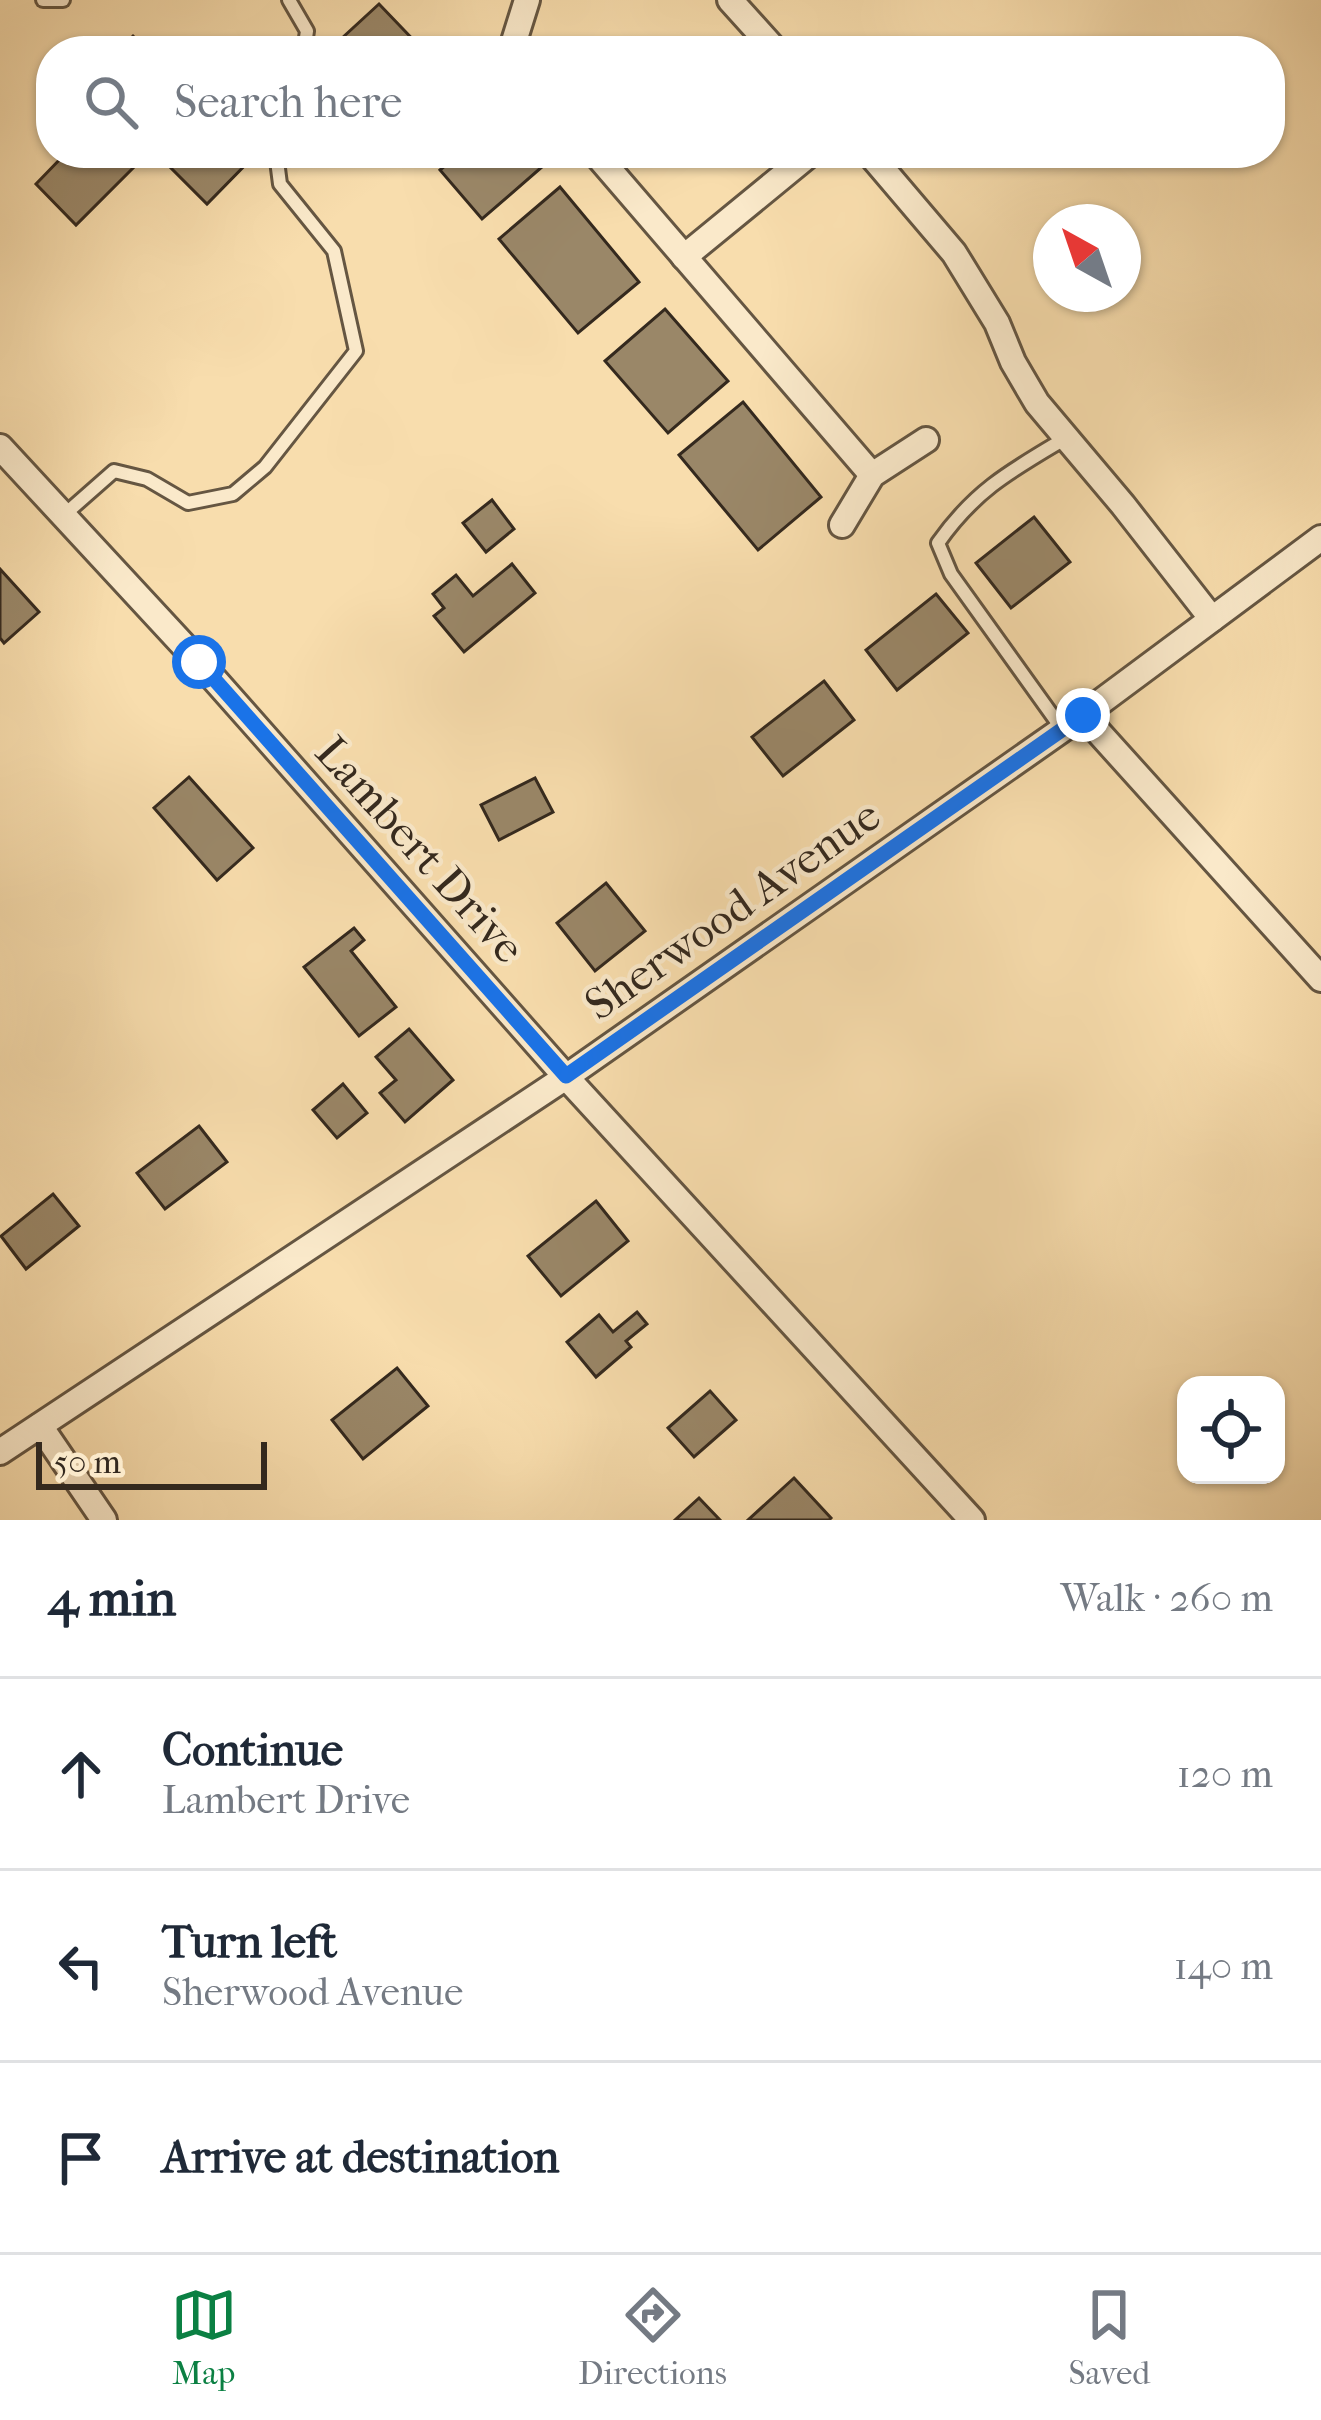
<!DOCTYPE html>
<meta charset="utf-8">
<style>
body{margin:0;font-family:"IM FELL French Canon",serif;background:#f6f6f7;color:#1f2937}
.controls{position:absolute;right:36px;bottom:36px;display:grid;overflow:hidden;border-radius:24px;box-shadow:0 3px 9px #0004}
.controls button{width:108px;height:108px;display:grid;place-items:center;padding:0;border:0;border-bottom:3px solid #e0e1e3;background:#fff;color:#1f2937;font:60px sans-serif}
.compass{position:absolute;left:1033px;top:204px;width:108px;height:108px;border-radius:50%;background:#fff;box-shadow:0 3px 9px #0004;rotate:320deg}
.scale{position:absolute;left:36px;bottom:30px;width:231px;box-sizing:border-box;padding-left:12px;border:6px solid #34291e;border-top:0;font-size:33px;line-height:42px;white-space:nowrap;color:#34291e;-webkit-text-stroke:9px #fae9ca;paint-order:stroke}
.stop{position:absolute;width:36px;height:36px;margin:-27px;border:9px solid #1a73e8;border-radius:50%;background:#fff}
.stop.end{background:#1a73e8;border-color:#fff;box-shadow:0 3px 12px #0008}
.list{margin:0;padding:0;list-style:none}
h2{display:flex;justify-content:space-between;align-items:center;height:156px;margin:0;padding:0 48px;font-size:51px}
h2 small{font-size:39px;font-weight:400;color:#747a83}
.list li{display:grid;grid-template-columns:78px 1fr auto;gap:36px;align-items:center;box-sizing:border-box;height:192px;padding:0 48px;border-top:3px solid #e0e1e3}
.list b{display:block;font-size:45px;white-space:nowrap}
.list p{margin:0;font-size:39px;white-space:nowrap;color:#747a83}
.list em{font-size:39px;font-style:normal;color:#747a83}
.icon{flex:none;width:66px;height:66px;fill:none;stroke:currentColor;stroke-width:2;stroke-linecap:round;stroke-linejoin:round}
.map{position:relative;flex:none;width:1321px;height:1520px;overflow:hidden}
.search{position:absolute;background:#fff;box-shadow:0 3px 9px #0004;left:36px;right:36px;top:36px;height:132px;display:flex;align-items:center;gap:30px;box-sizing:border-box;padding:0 42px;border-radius:48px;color:#747a83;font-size:45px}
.sheet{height:732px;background:#fff}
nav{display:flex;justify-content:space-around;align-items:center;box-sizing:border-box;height:168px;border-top:3px solid #e0e1e3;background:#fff;font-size:33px;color:#747a83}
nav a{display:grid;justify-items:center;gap:6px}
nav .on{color:#0b8043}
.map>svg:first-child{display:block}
.building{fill:#9a8768;stroke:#34291e;stroke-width:3}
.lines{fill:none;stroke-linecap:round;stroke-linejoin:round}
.lane-casing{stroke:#655642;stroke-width:18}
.street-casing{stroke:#655642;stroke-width:30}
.lane{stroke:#fae9ca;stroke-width:12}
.street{stroke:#fae9ca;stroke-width:24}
.route{stroke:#1a73e8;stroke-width:15}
.labels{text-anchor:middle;stroke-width:9;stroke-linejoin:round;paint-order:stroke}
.street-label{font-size:45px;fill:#34291e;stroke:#fae9ca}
</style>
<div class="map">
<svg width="1321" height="1520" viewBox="0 0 1321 1520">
<rect width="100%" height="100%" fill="#f8ddad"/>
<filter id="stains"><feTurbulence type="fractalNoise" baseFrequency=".00167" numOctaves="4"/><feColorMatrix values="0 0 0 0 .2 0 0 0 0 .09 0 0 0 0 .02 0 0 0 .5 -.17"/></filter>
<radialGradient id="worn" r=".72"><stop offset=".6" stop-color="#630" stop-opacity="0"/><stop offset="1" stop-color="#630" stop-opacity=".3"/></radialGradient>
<g class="building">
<path d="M379 4 424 51H328Z"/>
<path d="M133 36 148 51H96L108 39 119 50Z"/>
<path d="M66 153H148L76 225 36 184Z"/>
<path d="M156 153H252L254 156 207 204Z"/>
<path d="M460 153H532L543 166 482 219 440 170Z"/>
<path d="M560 187 639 282 578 333 499 239Z"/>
<path d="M665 309 728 381 668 433 605 361Z"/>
<path d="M743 402 821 497 758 550 679 455Z"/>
<path d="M492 500 514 529 486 552 463 523Z"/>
<path d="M1034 517 1070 562 1011 608 976 563Z"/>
<path d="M512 564 535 593 464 652 434 616 444 608 433 594 456 575 473 596Z"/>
<path d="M0 569 39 612 4 643 0 638Z"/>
<path d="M936 594 968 633 897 690 866 650Z"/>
<path d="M824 681 854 720 783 776 752 737Z"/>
<path d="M189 777 253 848 217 880 154 808Z"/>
<path d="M535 778 553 812 499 840 481 805Z"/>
<path d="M606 883 645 931 595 971 557 923Z"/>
<path d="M354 928 364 940 351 951 396 1007 359 1036 304 967Z"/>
<path d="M409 1029 453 1080 405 1122 380 1093 396 1080 376 1057Z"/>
<path d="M343 1084 367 1113 337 1138 313 1110Z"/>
<path d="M199 1126 227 1162 165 1209 137 1173Z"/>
<path d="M53 1194 79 1226 26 1269 1 1236Z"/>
<path d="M596 1201 628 1241 561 1296 528 1256Z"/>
<path d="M637 1312 647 1324 626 1341 631 1347 596 1377 567 1342 599 1315 613 1332Z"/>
<path d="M397 1368 428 1406 363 1459 332 1420Z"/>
<path d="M710 1391 736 1420 694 1457 668 1428Z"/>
<path d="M794 1478 831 1518 829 1520H748Z"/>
<path d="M699 1498 720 1520H675Z"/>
</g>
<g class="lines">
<defs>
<g id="lane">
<path d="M43 0H63"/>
<path d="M289 0 307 31 304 51"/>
<path d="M64 515 114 471 147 479 188 503 233 494 265 467 356 351 334 251 280 184 276 153"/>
<path d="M1062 729 951 574 938 543C975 490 1012 470 1066 438"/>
</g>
<g id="street">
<path d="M730 0 776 51"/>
<path d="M511 51 527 0"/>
<path d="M595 153 872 475"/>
<path d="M869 153 954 253 997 323 1013 362 1037 403 1123 505 1212 619"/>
<path d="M684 257 811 153"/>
<path d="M0 447 199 662 566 1077 972 1520"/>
<path d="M842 525 872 475 926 440"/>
<path d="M1083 715 1321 979"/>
<path d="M40 1426 104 1520"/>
<path d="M0 1452 566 1077 1083 715 1321 538"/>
</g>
</defs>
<use href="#lane" class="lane-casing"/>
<use href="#street" class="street-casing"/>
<use href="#lane" class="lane"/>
<use href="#street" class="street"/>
</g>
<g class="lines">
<path class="route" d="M199 662 566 1076 1083 715"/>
</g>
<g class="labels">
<g class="street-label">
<text transform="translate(421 849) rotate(48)" y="16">Lambert Drive</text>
<text transform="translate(732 909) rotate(-35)" y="16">Sherwood Avenue</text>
</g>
</g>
<rect width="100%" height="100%" filter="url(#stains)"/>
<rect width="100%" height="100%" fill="url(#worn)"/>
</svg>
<div class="controls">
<button><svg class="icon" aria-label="locate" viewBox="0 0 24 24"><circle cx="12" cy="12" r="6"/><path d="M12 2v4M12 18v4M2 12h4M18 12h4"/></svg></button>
</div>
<svg class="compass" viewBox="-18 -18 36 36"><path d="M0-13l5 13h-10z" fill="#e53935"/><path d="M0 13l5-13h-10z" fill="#747a83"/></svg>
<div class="scale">50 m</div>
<div class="stop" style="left:199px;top:662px"></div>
<div class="stop end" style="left:1083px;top:715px"></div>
<div class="search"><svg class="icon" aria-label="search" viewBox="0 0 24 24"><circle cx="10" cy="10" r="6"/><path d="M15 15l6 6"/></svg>Search here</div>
</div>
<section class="sheet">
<h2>4 min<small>Walk · 260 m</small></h2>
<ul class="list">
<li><svg class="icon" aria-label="ahead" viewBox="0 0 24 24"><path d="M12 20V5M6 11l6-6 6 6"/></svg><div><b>Continue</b><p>Lambert Drive</p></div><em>120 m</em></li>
<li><svg class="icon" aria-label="left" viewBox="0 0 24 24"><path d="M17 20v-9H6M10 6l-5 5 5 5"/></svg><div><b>Turn left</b><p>Sherwood Avenue</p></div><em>140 m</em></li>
<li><svg class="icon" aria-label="arrive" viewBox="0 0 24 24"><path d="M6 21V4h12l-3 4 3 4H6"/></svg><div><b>Arrive at destination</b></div></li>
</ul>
</section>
<nav>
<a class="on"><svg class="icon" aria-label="map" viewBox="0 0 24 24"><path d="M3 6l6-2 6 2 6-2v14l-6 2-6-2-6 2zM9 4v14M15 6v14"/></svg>Map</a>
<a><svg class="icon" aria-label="directions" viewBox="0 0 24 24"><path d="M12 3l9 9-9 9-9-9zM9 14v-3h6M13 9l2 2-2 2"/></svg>Directions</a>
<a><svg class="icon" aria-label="saved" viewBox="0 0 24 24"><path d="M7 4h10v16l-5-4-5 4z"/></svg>Saved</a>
</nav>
